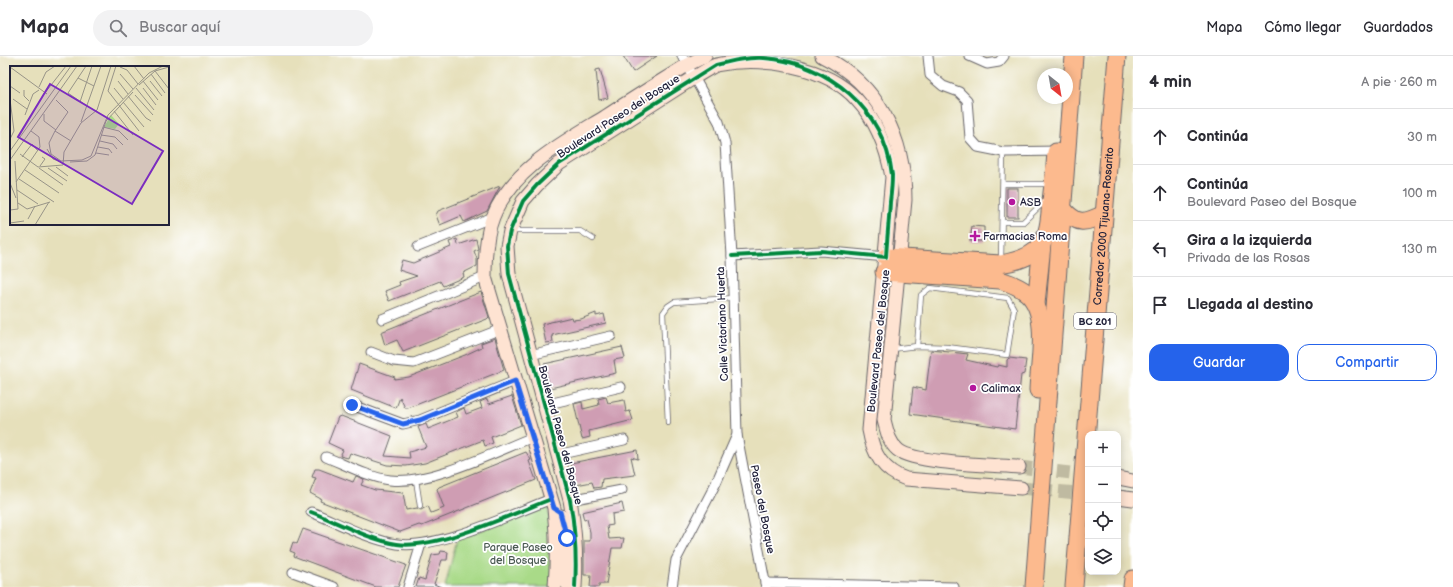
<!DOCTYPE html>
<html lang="es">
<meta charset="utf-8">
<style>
body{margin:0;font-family:"Balsamiq Sans",sans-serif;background:#f2f2f3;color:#2b2b33}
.controls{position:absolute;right:12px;bottom:12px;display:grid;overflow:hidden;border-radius:8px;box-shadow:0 2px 10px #0003}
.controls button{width:36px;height:36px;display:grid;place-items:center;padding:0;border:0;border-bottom:1px solid #e1e1e2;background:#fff;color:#2b2b33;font:20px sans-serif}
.compass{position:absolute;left:1037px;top:12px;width:36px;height:36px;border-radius:50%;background:#fff;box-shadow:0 2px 10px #0003;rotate:149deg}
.stop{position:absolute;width:12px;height:12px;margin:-9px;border:3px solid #2563eb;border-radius:50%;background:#fff}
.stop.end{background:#2563eb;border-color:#fff;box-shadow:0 1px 4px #0008}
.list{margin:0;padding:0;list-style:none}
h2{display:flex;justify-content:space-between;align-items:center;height:52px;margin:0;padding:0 16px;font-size:17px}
h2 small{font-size:13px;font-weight:400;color:#7c7c81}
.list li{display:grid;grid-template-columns:26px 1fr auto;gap:12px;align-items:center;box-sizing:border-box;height:56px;padding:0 16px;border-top:1px solid #e1e1e2}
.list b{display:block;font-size:15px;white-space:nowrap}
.list p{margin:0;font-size:13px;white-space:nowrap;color:#7c7c81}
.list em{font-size:13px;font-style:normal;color:#7c7c81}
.actions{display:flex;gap:8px;padding:12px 16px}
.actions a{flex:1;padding:9px 0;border:1px solid #2563eb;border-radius:12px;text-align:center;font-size:14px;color:#2563eb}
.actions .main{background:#2563eb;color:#fff}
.icon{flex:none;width:22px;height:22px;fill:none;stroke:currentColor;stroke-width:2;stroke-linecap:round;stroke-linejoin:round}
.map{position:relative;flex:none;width:1133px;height:531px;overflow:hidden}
header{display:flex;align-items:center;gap:24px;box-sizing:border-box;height:56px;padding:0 20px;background:#fff;border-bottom:1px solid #e1e1e2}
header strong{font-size:19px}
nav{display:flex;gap:22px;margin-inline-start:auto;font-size:14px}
.search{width:280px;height:36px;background:#f2f2f3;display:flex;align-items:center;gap:10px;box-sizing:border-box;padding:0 14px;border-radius:22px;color:#7c7c81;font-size:15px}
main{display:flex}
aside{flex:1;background:#fff}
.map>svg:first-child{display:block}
.green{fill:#a9da88;stroke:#667e62}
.building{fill:#cf9db3}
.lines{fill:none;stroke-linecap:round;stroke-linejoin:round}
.secondary-tunnel{stroke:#bfbaa1;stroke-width:13;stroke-dasharray:13 6;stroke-linecap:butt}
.lane-casing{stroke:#676468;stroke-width:6}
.street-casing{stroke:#676468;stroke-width:11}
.secondary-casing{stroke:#676468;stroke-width:15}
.highway-casing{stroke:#676468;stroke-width:19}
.lane{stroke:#fff;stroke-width:4.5}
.street{stroke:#fff;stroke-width:9}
.secondary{stroke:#fee3d2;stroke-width:13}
.highway{stroke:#fcba8e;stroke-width:17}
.cycleway-casing{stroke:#fff;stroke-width:6}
.cycleway{stroke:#00873e;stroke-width:4}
.route{stroke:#2563eb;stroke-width:5}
.poi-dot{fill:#b5179e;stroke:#fff;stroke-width:1.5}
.labels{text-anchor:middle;stroke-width:3.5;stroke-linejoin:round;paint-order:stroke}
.shield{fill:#fff;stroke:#646476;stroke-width:1}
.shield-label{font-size:10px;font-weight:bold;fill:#22223b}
.street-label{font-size:11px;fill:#22223b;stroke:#fff}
.poi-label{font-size:11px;fill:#22223b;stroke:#fff;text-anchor:start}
.park-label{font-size:11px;fill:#4a5952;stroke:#fff}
.inset-road{fill:none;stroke:#989488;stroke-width:1}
.view{fill:#7b2cbf;fill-opacity:0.15;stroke:#7b2cbf;stroke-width:2}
.inset-edge{fill:none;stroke:#22223b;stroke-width:2}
</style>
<header>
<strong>Mapa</strong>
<div class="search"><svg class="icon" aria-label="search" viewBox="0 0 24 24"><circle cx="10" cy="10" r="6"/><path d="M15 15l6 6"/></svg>Buscar aquí</div>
<nav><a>Mapa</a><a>Cómo llegar</a><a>Guardados</a></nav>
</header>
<main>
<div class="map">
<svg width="1133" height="531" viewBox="0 0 1133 531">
<rect width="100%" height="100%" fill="#fff"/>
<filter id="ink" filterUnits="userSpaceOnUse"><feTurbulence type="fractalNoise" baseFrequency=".025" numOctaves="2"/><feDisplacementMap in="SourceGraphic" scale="8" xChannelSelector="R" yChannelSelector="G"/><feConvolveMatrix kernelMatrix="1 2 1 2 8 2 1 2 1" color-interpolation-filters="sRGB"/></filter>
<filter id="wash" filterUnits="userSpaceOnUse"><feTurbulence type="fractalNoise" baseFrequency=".012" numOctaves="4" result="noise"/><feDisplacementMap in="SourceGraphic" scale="16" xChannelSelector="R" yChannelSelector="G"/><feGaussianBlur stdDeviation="0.9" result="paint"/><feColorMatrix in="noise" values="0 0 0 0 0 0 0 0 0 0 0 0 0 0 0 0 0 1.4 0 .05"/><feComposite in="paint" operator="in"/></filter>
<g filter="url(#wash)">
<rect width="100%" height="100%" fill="#e6e0bb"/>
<path class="green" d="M548 450 554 510 550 531H445L457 483Z"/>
<g id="blocks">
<g class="building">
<path d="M623 0H657L633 16Z"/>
<path d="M600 13 608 42 599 44 596 14Z"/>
<path d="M500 130 487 155 464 166 461 160 440 169 439 167 436 159 438 155Z"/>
<rect x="1007" y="132" width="11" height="29"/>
<path d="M972 170 984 171V185H970Z"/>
<path d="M457 183 458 189 476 183 478 193 474 195 477 203V210L463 217 464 221 443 230 440 225 389 245 385 235 400 229 399 226 417 220 399 214 402 204 413 207 451 191 449 186Z"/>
<path d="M481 236 489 261 487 263 403 296 397 284 385 289 384 286 381 276Z"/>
<path d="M596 257V260L604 258 606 267 552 279 553 286 546 287 542 268 572 261 573 264 581 263Z"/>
<path d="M495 282 504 314 408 352H405L400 341 396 352 351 334 359 308 395 321 394 323 409 321 465 299 482 291 481 287Z"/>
<path d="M622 291 625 302 614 304 616 317 550 332 544 308Z"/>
<path d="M931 294 968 298 966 304 997 311 998 309 1007 311V304L1009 302 1026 304 1024 318 1021 319 1015 373 910 358 913 331 926 334Z"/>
<path d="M512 340 521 369 491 381 493 387 485 390 483 384 425 407 406 410 387 409 350 397 348 402 340 400 343 394 328 387 338 361 341 360 392 380 385 400 410 402 409 396 426 391 418 371 426 368 428 373 458 361 456 356 464 352 466 358 482 352 480 346 487 343 489 348Z"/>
<path d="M606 341 608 347 624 344 626 356 630 355 633 364 589 375 590 381 582 383 574 348 582 346 583 353 599 349 598 343Z"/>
<path d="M637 394 638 403 631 401 635 419 602 423 601 431 594 432 592 426 576 429 571 407Z"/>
<path d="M526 396 531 404 529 405 536 424 422 470 419 469 400 476 320 445 321 443 310 437 316 422 312 421 315 413H319L353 426 356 420 364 423 361 429 375 434 403 437 406 454 417 452 421 454 428 450 431 457 444 452 437 433 439 431Z"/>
<path d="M622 447 624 456 612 458 613 469 607 470 609 483 624 482 622 492H612L606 528H599V531H590L591 519H584V485H590V476L587 463 584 464 582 456Z"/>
<path d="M303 473 406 509 398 531H376L296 501 294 500 295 497 290 495 293 486 297 488Z"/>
<path d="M441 495 448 496 447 504H442L434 528 441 531H416L419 522 425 524 432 499 440 498Z"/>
</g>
</g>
</g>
<g filter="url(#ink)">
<use href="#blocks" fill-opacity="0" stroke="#676468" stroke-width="1"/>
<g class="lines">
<g class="secondary-tunnel">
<path d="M1019 411 1088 419"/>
<path d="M1021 432 1088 438"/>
</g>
<defs>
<g id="lane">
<path d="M1003 128H1049"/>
<path d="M1002 166H1023L1046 144"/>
<path d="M512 175H580L593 183"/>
<path d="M1001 204 1003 96"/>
<path d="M892 293 917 290 921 239 930 232 1008 242 1014 253 1007 299 947 291 917 290"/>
<path d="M668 367 663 257 668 250 674 246 733 242"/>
<path d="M416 424 420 450"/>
</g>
<g id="street">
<path d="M928 0 930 19 943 30 959 36 967 44 970 82 978 91 1003 96 1060 95"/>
<path d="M969 0 987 8 999 6 1004 0"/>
<path d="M418 191 493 161"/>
<path d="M732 200 821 195 886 201"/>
<path d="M382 263 485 221"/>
<path d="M371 296 394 305 414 307 501 273"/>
<path d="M530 299 611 280"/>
<path d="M352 349 403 368 420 364 515 325"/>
<path d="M544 349 621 331"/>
<path d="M737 379 766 531"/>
<path d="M557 399 624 384"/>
<path d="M326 401C346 409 368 421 390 424 429 429 495 396 533 381"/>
<path d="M570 444 622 434"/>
<path d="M311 456C337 466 369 484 397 488 437 494 512 458 551 443"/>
<path d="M293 516 334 531"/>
<path d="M765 527 954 531"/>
<path d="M408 531 421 488"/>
<path d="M672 531 676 504 716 427 737 379 732 200 725 87 719 66 682 0"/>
</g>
<g id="secondary">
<path d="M822 0C879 28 905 83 905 144L884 364C887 375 889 387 898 394 915 408 994 409 1019 411"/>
<path d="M1118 422 1133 425"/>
<path d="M1118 441 1133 443"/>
<path d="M561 460 567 482V528"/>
<path d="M555 531C557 504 557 479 554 452L485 221C485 202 486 178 493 161 512 113 564 86 605 61 632 43 660 26 687 9L705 0"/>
<path d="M575 531C577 501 575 473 570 444L509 218 507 190 510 175 523 145 537 129 559 108 695 21C702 17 709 12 716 9 760 0 826 9 857 44 877 65 887 93 892 121L869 374C873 398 883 415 906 423L1021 432"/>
</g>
<g id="highway">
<path d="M1063 153C1078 170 1085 167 1104 158"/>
<path d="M886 201 1001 208C1044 200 1048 186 1051 145 1053 129 1055 112 1056 96"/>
<path d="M884 216 1000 224C1010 227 1019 230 1027 237 1050 257 1039 306 1038 334"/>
<path d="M1036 248 1042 189"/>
<path d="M1034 531 1074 0"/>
<path id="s1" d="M1074 531 1117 0"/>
<path d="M1132 531 1133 523"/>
</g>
</defs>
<use href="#lane" class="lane-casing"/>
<use href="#street" class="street-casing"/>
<use href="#secondary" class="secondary-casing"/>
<use href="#highway" class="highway-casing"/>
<use href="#lane" class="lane"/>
<use href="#street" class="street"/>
<use href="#secondary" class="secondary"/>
<use href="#highway" class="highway"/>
<defs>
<g id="cycleway">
<path d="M311 456C337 466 369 484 397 488 437 494 512 458 551 443"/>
<path d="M575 531C577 501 575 473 570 444L509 218 507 190 510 175 523 145 537 129 559 108 716 9C732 5 748 1 764 2 828 6 885 54 892 119 892 128 891 138 890 146 889 165 887 183 886 201L821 195 732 200"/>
</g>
</defs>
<use href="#cycleway" class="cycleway-casing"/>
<use href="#cycleway" class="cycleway"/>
</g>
</g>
<g class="lines" filter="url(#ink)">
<path class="route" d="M352 349 403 368 420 364 515 325 554 452 560 456 567 482"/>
</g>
<g class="poi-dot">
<circle cx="1012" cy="146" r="4"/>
<path d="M973 174h4v4h4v4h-4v4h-4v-4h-4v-4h4z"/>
<circle cx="973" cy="332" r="4"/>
</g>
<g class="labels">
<rect class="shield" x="1074" y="257" width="42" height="16" rx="3"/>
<g class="shield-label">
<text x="1095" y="269">BC 201</text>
</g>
<g class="street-label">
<text transform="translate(618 60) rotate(-33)" y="4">Boulevard Paseo del Bosque</text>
<text dy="4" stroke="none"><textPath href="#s1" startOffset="362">Corredor 2000 Tijuana-Rosarito</textPath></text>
<text transform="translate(722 268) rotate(-92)" y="4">Calle Victoriano Huerta</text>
<text transform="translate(878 285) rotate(-84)" y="4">Boulevard Paseo del Bosque</text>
<text transform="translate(561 379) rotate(75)" y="4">Boulevard Paseo del Bosque</text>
<text transform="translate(763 453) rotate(79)" y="4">Paseo del Bosque</text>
</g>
<g class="poi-label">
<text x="1020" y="150">ASB</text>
<text x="983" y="184">Farmacias Roma</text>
<text x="981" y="336">Calimax</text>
</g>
<g class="park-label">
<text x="518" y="495">Parque Paseo<tspan x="518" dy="13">del Bosque</tspan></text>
</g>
</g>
<g transform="translate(10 10)">
<rect width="159" height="159" fill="#e6e0bb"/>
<path d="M101 49 109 58 105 63 94 61Z" fill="#a9da88"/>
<path class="inset-road" d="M76 0 58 27 77 40M106 0 98 25 129 65M124 0 134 13M0 1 37 28M110 1 117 4 128 18M145 5 159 23M110 8 123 23M141 8 155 27M68 12 84 20M108 15 118 28M133 15 148 34M140 15 152 30M129 19 145 5 159 1M0 20 10 27M29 21 36 6 45 0M104 22 113 33M126 22 144 44M133 22 146 39M14 24V30L19 35M34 28 56 0M125 29 143 49M118 30 136 52 141 55M0 33 4 65 0 73M3 33 17 43M70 36 82 0M113 36 134 61M104 45 123 69M34 48V55L46 64M15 49 23 28 29 24M71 56 91 0M93 61 109 65 118 74M45 65 58 46 46 34M91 69 105 71 113 79M61 75 45 65 39 77 41 88 51 95 72 94 81 90 98 49 139 7 153 0M90 75 103 78 107 83M88 81 99 83 102 87M37 83 43 93 51 96M0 85 61 0M86 87 99 89M10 88 28 101 53 99 54 86 71 57 87 44 101 0M12 91 22 78 28 85M0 94 67 0M60 96 77 95 85 89 96 55 123 26M30 100 35 93 32 91M46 101 58 110M29 102 53 119M38 102 57 115M15 104 49 127M9 113 44 136M6 116 30 81 29 71 21 65M0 117 6 132M7 124 28 138M8 137 17 143 40 136M0 144 8 143 5 95M18 153 25 140M0 157 14 155M25 159 39 136"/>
<path class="view" d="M40 18 153 85 122 138 8 71Z"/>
<rect width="159" height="159" class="inset-edge"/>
</g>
</svg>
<div class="controls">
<button>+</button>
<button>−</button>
<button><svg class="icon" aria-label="locate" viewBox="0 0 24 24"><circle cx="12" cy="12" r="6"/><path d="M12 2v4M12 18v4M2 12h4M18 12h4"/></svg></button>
<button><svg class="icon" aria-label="layers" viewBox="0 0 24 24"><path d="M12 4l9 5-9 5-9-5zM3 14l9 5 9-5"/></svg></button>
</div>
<svg class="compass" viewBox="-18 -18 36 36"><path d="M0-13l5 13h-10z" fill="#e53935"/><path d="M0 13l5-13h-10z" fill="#7c7c81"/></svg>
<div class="stop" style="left:567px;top:482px"></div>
<div class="stop end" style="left:352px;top:349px"></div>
</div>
<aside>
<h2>4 min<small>A pie · 260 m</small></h2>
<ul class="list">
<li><svg class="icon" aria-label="ahead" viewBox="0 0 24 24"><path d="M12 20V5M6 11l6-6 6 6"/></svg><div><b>Continúa</b></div><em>30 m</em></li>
<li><svg class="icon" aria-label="ahead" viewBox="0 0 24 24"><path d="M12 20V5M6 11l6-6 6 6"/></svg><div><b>Continúa</b><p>Boulevard Paseo del Bosque</p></div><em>100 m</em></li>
<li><svg class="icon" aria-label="left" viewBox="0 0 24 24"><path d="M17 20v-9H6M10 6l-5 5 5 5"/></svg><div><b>Gira a la izquierda</b><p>Privada de las Rosas</p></div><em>130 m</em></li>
<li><svg class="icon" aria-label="arrive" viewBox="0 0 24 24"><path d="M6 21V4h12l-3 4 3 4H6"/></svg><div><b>Llegada al destino</b></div></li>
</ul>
<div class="actions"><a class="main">Guardar</a><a>Compartir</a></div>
</aside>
</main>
